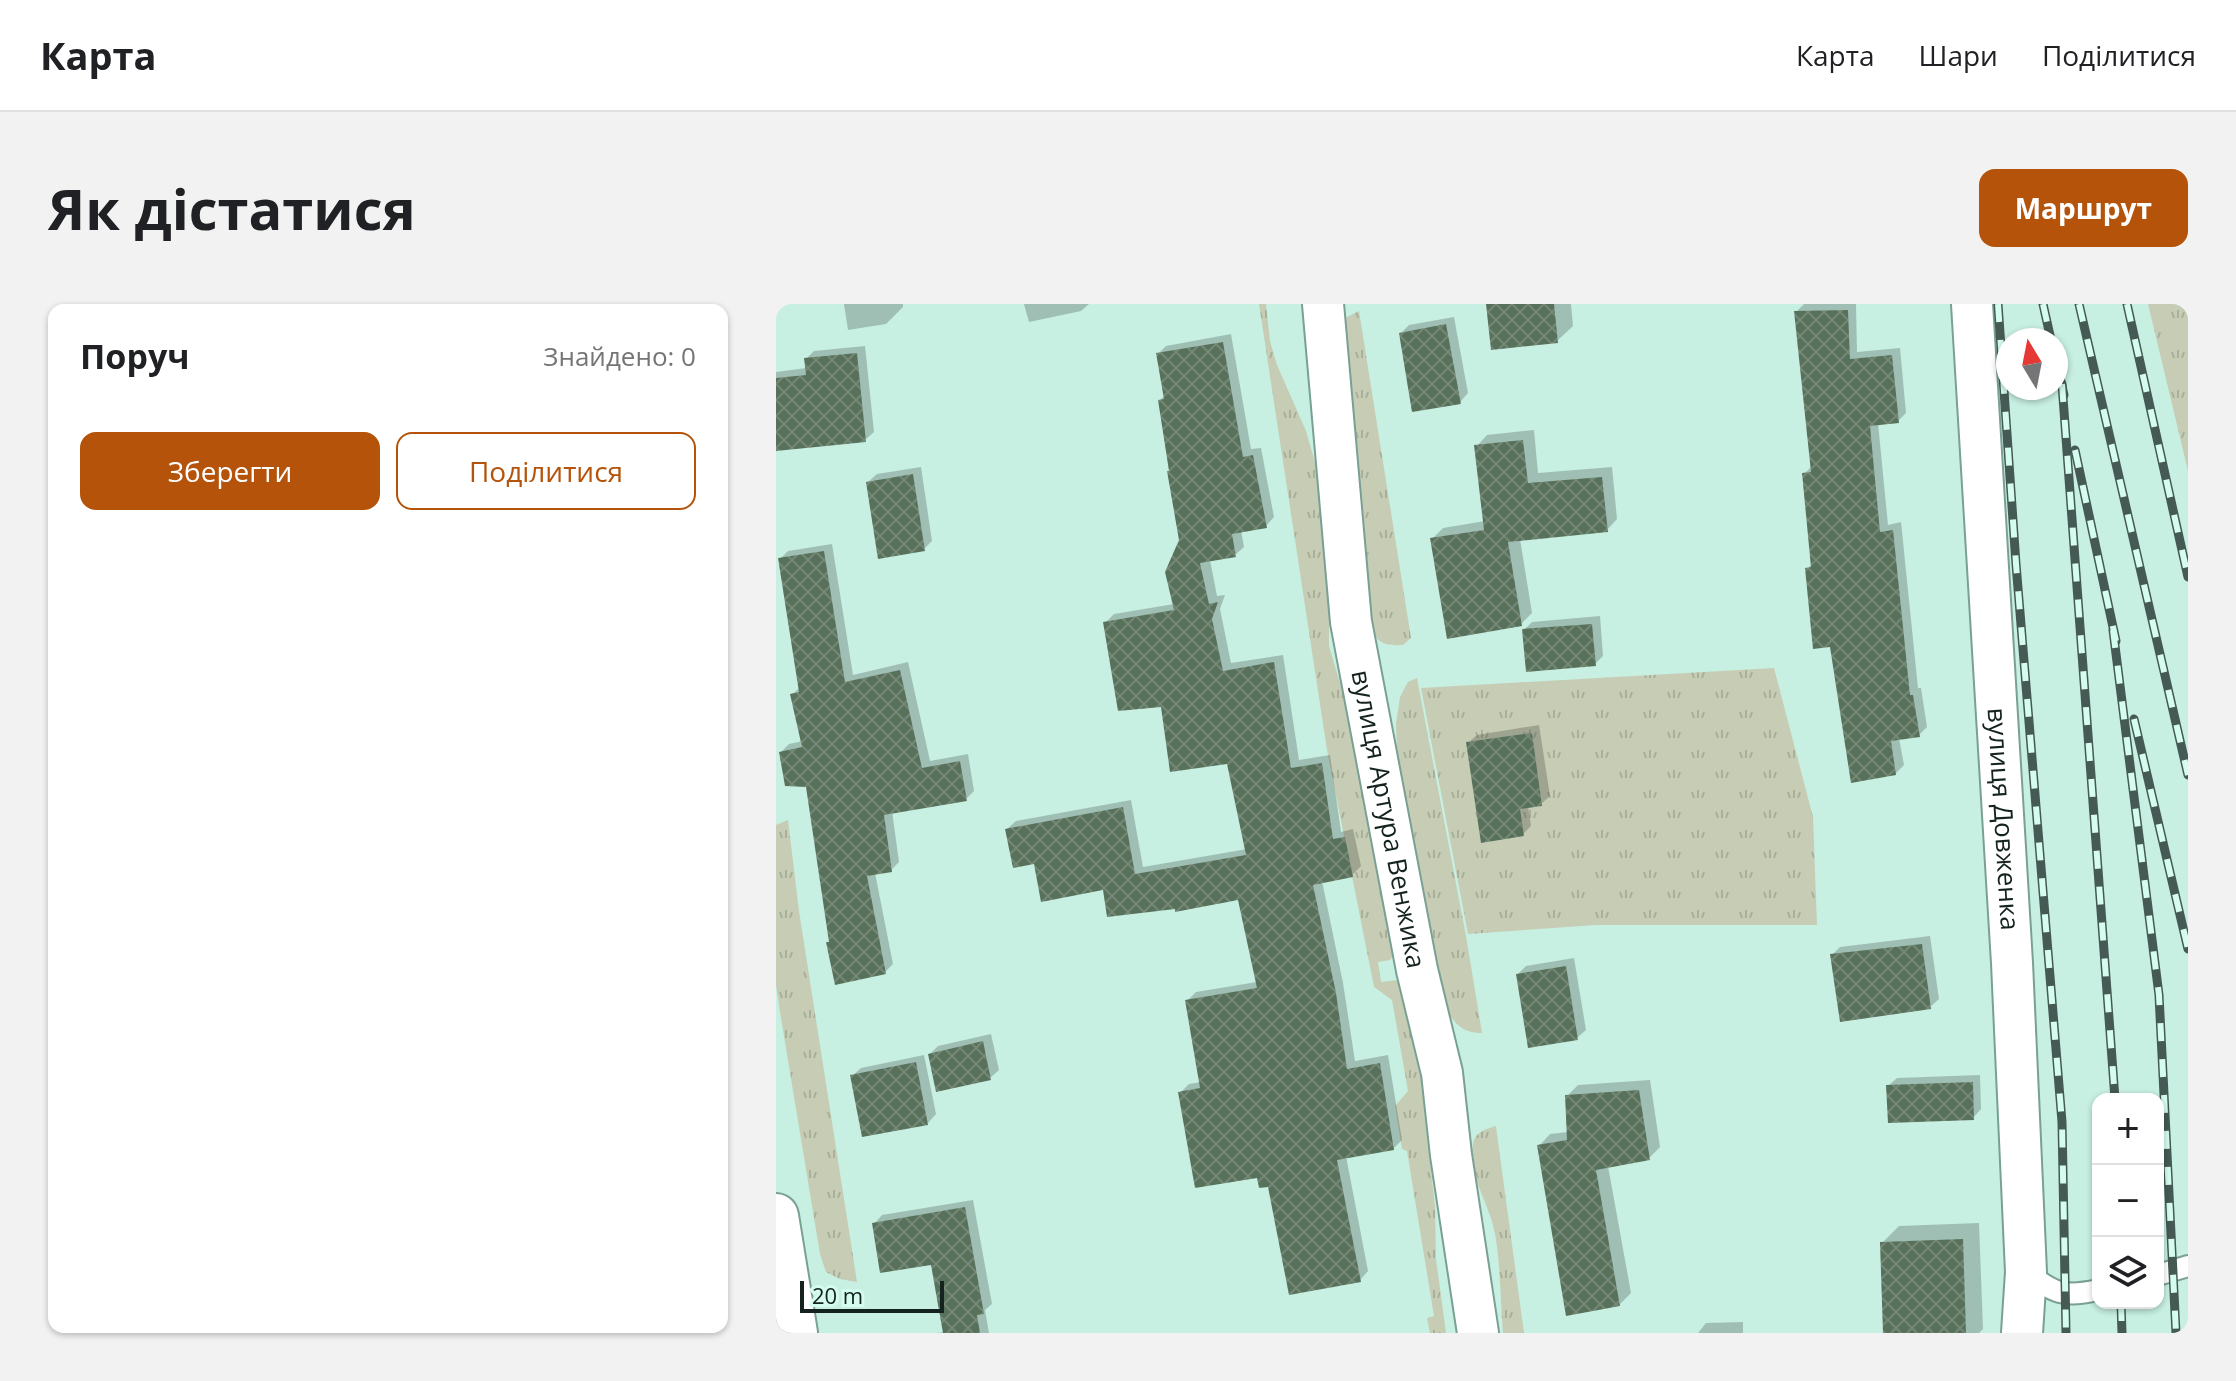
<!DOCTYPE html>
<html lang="uk">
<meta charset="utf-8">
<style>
body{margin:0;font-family:"Open Sans",sans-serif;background:#f2f2f2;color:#202124}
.controls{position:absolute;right:24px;bottom:24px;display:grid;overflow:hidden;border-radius:16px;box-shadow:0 2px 6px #0004}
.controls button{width:72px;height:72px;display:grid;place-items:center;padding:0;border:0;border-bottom:2px solid #e0e0e0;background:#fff;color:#202124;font:40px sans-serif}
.compass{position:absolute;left:1220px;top:24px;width:72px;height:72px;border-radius:50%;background:#fff;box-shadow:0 2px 6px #0004;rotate:350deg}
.scale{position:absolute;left:24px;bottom:20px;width:144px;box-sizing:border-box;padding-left:8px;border:4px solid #14231f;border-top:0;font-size:22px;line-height:28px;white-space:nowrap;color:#14231f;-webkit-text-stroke:6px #d4fcef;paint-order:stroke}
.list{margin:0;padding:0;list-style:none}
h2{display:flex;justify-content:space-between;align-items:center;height:104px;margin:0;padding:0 32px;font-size:34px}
h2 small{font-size:26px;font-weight:400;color:#757577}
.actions{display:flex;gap:16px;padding:24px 32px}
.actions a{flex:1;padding:18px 0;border:2px solid #b45309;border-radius:16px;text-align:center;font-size:28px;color:#b45309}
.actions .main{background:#b45309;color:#fff}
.icon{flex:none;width:44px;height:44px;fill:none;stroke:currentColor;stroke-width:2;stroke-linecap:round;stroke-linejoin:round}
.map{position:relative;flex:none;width:1412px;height:1029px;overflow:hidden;border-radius:16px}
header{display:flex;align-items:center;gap:48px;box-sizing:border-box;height:112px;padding:0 40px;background:#fff;border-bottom:2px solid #e0e0e0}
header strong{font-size:38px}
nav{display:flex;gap:44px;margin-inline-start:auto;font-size:28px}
.intro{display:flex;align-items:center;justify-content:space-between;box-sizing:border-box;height:192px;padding:0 48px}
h1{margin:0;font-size:56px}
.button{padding:20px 36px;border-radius:16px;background:#b45309;color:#fff;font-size:28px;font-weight:700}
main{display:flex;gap:48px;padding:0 48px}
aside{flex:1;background:#fff;border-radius:16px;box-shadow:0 2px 6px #0004}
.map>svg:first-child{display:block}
.grass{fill:url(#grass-tufts)}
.shadow{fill:#0003}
.building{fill:url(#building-cross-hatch)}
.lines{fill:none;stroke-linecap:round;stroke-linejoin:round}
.lane-casing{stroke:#7aa094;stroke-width:24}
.street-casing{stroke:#7aa094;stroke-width:44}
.secondary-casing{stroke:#7aa094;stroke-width:48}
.lane{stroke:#fff;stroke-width:20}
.street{stroke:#fff;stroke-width:40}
.secondary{stroke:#fff;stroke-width:44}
.rail-casing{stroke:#455a54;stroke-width:9}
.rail{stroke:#d4fcef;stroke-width:6;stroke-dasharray:18;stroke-linecap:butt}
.labels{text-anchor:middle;stroke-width:6;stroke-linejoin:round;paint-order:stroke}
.street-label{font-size:26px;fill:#14231f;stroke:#d4fcef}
</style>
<header>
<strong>Карта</strong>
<nav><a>Карта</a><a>Шари</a><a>Поділитися</a></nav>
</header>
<div class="intro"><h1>Як дістатися</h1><a class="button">Маршрут</a></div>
<main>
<aside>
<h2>Поруч<small>Знайдено: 0</small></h2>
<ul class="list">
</ul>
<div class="actions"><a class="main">Зберегти</a><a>Поділитися</a></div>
</aside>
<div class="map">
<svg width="1412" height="1029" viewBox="0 0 1412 1029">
<defs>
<pattern id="grass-tufts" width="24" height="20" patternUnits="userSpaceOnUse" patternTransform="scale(2)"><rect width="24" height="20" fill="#c6cdb4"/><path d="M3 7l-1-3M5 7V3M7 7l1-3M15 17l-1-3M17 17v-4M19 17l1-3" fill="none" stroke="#a9b09a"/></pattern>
<pattern id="building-cross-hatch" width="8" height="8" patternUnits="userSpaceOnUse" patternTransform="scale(2)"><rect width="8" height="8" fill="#58715a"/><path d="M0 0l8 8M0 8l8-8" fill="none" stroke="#758877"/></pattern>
</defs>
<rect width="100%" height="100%" fill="#c7efe2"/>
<g class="grass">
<path d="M483 0H490L494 37 501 61 530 127 543 172 553 228V342L569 396 599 555 619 629 618 650 614 656 602 658 605 678 622 676 630 685 646 763 649 816 659 902 660 955 670 1029H654L651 1014 658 1012 631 847 626 845 619 802 632 787 616 696 598 683 551 446Z"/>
<path d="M1372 0H1412V167Z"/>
<path d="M583 7 635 334 627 341C604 342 602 338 591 318L565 23 569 14Z"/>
<path d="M998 364 1037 513 1041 621H820L692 630 645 384Z"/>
<path d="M641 374 690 632 706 729C682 729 677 716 665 697L633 530 621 445 620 420 624 393 632 378Z"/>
<path d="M12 516 23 607 81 978 64 975 50 968 44 950 4 708 0 681V521Z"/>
<path d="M720 822 721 830 748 1029H727C724 996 725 962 719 930 714 900 691 871 697 840 699 828 710 825 720 822Z"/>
</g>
<g class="shadow">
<path d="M68 0H127V3L110 20 72 26Z"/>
<path d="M248 0H313L305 7 253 18Z"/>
<path d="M712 0H795L797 22 781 37Z"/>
<path d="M1028 0H1080L1081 48 1124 44 1130 109 1122 117 1102 119 1112 221 1125 218 1142 384H1145L1151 423 1143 431 1123 434 1128 461 1119 470 1056 341 1031 265 1037 259 1028 170 1036 162 1020 8Z"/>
<path d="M678 13 692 89 684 98 625 29 633 21Z"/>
<path d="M455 30 475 145 485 144 498 213 490 222 465 226 468 243 459 251 434 256 441 292 449 291 444 305 455 359 507 351 523 456 554 451 565 528 577 525 585 562 576 571 546 577 567 679 579 757 612 751 626 836 617 845 570 852 592 967 584 976 404 789 413 780 425 778 411 697 420 688 481 678 464 594 329 584 260 558 231 525 240 517 355 496 367 563 471 545 452 458 387 400 329 319 338 310 398 300 405 236 384 96 389 91 382 50 390 42Z"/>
<path d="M89 42 98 128 89 136 0 145V68L31 64 30 55 38 47Z"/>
<path d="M758 126 762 169 836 163 841 215 831 226 744 235 756 309 745 320 656 235 667 224 709 217 701 142 711 131Z"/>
<path d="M145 163 156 237 148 245 92 178 101 170Z"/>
<path d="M56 240 77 371 132 358 154 457 192 450 198 487 190 495 116 507 123 558 115 566 99 569 117 660 109 668 54 637 32 481 5 448 13 440 27 437 17 390 24 383 4 255 12 247Z"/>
<path d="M824 312 827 352 819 360 748 326 756 318Z"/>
<path d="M763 421 774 492 765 500 752 502 755 522 747 530 692 439 701 431Z"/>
<path d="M1154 632 1163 695 1154 703 1056 651 1064 643Z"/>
<path d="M798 654 810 726 801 734 742 670 750 662Z"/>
<path d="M215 730 223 766 214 774 154 750 162 742Z"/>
<path d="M148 751 160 810 152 819 76 772 85 764Z"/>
<path d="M1204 771 1205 805 1197 814 1112 782 1121 774Z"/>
<path d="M874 776 884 843 873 854 832 862 855 989 844 1000 763 842 774 830 792 828 791 792 802 781Z"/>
<path d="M197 896 216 1000 209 1006 213 1029H160L169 1028 157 959 98 920 106 911Z"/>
<path d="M1203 919 1207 1025 1203 1029H1109L1106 939 1123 922Z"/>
<path d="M967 1018V1029H922L930 1019Z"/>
</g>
<g class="building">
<path d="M710 0H778L782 39 715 46Z"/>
<path d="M1072 6 1074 55 1116 51 1123 119 1094 122 1104 228 1117 226 1134 391H1137L1144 433 1115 437 1120 471 1075 479 1054 343 1037 345 1029 264 1035 263 1026 169 1035 168 1018 7Z"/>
<path d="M670 20 685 100 636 108 623 29Z"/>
<path d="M447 38 467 153 477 151 491 224 456 230 460 253 424 259 433 300 442 298 436 315 447 367 498 358 515 464 546 459 557 535 569 533 577 573 537 581 560 689 571 765 604 759 618 846 561 856 585 978 513 991 492 883 483 884 481 874 419 884 402 788 424 784 409 696 481 684 462 596 399 608V605L331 613 327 586 265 598 258 560 237 564 229 525 347 503 359 570 470 551 451 460 394 468 385 403 342 407 327 318 398 306 389 268 403 236 391 167H393L382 96 388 95 380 49Z"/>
<path d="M81 49 90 138 0 147V74L30 71 28 54Z"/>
<path d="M747 136 752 179 826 173 832 228 732 238 746 322 671 335 654 234 708 226 698 141Z"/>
<path d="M137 170 149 247 102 255 90 178Z"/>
<path d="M48 247 69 378 124 366 146 464 184 457 191 497 108 511 116 568 91 572 110 670 59 681 50 638H53L30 483 9 482 3 448 26 443 14 390 23 388 2 254Z"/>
<path d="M816 320 820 362 750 368 746 325Z"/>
<path d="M756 429 766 502 744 505 748 532 705 539 690 438Z"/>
<path d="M1146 640 1155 705 1064 718 1054 650Z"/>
<path d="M790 662 802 736 752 744 740 670Z"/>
<path d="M207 737 215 776 160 788 152 750Z"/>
<path d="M140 758 152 821 86 833 74 771Z"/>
<path d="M1197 778 1198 816 1112 819 1110 781Z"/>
<path d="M863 786 874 856 820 866 844 1002 790 1012 761 841 791 836 789 791Z"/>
<path d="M189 903 208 1010 201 1011 204 1029H167L155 961 104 969 96 919Z"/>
<path d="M1187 935 1190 1029H1107L1104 938Z"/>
</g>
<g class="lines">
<defs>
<g id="lane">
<path d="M1250 968C1278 989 1287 994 1322 986"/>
<path d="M1382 971 1412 962"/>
</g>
<g id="street">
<path id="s1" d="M547 0 575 318 641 666 666 769 675 851 702 1029"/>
<path id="s2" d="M1196 0 1236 659 1250 968 1246 1029"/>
</g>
<path id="secondary" d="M0 912 19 1029"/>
</defs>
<use href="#lane" class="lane-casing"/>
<use href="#street" class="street-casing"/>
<use href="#secondary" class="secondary-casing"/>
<use href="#lane" class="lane"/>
<use href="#street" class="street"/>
<use href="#secondary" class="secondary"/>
<defs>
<g id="rail">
<path d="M1222 0 1240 260 1286 818 1290 1029"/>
<path d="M1267 0 1275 36"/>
<path d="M1303 0 1412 471"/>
<path d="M1351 0 1412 273"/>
<path d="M1280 56 1288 91"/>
<path d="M1286 80 1339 795"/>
<path d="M1299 146 1340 337"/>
<path d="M1337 326 1383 691 1400 1029"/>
<path d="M1358 415 1412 645"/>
<path d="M1345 999 1346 1029"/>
</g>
</defs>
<use href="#rail" class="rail-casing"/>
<use href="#rail" class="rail"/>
</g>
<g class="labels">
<g class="street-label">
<text dy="9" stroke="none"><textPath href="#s2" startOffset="516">вулиця Довженка</textPath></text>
<text dy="9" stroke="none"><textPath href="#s1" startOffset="520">вулиця Артура Венжика</textPath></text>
</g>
</g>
</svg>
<div class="controls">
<button>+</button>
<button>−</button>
<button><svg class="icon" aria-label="layers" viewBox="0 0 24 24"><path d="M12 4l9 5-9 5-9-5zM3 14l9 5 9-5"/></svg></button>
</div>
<svg class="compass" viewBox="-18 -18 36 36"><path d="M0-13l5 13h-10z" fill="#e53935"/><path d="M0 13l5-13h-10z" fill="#757577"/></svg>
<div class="scale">20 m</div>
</div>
</main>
